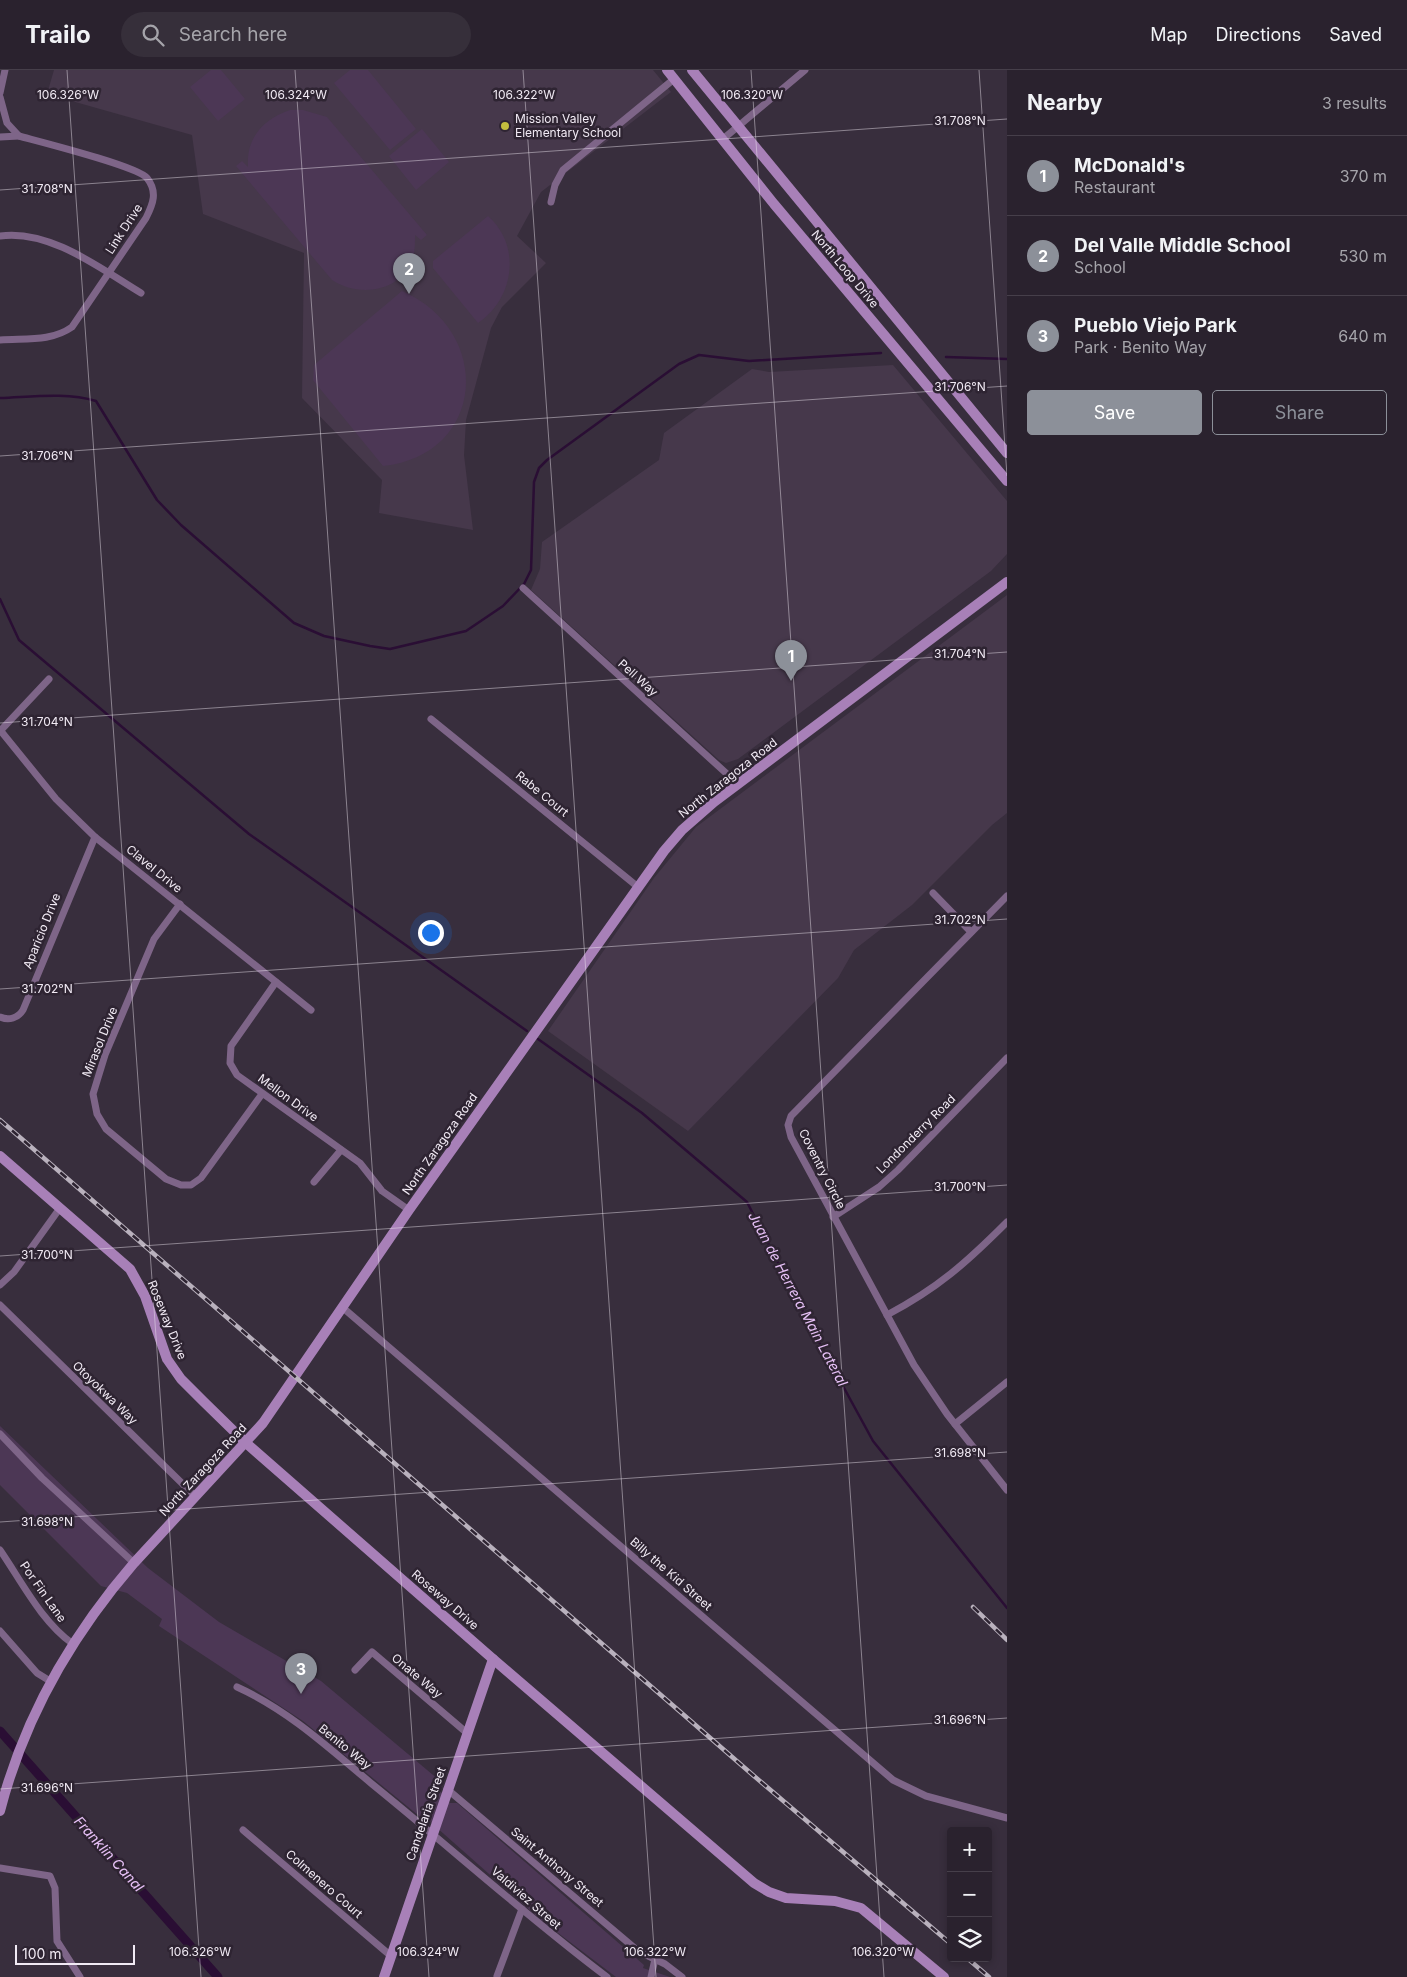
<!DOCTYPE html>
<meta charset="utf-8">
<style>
body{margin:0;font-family:Inter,sans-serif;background:#362f3a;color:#f1f3f6}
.controls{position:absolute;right:15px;bottom:15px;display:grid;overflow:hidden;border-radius:5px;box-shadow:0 2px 8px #0003}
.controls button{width:45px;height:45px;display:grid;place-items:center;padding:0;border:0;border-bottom:1px solid #463f4a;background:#2a222e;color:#f1f3f6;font:25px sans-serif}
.scale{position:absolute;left:15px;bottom:12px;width:120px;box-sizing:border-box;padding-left:5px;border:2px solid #f1eaf4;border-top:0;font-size:14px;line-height:18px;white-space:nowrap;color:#f1eaf4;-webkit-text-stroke:4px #2e2432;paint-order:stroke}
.you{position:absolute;left:430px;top:862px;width:18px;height:18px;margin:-12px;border:4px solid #fff;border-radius:50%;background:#1a73e8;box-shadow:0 0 0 8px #1a73e833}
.badge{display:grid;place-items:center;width:32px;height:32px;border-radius:50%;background:#8c9099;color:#fff;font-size:16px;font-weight:700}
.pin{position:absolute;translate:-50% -41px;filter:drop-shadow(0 1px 2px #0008)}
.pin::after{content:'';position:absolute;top:26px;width:18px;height:15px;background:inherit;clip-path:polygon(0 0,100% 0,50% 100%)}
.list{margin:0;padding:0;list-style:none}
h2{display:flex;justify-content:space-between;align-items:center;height:65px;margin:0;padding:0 20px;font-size:21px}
h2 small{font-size:16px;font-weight:400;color:#a5a4aa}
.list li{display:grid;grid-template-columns:32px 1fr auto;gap:15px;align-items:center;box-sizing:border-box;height:80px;padding:0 20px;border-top:1px solid #463f4a}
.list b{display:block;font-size:19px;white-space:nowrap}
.list p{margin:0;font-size:16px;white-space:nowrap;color:#a5a4aa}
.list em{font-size:16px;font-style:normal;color:#a5a4aa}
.actions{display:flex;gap:10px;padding:15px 20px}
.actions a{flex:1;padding:11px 0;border:1px solid #8c9099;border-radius:5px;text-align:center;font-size:18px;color:#8c9099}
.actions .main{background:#8c9099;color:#fff}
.icon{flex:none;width:28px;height:28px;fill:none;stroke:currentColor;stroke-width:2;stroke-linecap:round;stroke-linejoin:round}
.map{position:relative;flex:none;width:1007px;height:1907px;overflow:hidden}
header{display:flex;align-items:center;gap:30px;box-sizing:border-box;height:70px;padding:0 25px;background:#2a222e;border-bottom:1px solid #463f4a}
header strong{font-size:24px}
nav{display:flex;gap:28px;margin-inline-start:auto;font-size:18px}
.search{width:350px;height:45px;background:#362f3a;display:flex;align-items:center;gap:12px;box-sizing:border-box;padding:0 18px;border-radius:28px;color:#a5a4aa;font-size:19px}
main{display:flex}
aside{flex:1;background:#2a222e}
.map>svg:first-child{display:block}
.built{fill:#46384b}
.green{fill:#4c3755}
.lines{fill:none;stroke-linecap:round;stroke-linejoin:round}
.stream{stroke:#2a0e34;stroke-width:2.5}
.canal{stroke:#2a0e34;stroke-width:9}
.street{stroke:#7e6588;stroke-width:7}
.secondary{stroke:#a880b8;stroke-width:10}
.rail-casing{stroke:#b9b1bd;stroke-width:4.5}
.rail{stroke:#2e2432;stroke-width:2.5;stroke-dasharray:8;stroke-linecap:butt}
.ticks{fill:none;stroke:#f1eaf4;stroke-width:1;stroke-opacity:0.45}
.poi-dot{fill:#c3bd3e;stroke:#2e2432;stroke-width:2}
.labels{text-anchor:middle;stroke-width:5;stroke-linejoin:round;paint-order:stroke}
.poi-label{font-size:12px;fill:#f1eaf4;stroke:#2e2432;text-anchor:start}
.street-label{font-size:12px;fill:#f1eaf4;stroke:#2e2432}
.water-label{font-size:14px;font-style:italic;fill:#e7c1f7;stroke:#2e2432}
.ticks-label{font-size:12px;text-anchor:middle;fill:#f1eaf4;stroke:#2e2432;stroke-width:5;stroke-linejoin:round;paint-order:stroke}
</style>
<header>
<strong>Trailo</strong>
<div class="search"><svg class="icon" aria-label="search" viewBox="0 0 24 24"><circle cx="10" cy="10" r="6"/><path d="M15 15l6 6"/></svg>Search here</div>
<nav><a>Map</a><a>Directions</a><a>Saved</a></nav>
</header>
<main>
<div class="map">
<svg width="1007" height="1907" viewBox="0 0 1007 1907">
<rect width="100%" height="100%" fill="#382e3d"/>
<g class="built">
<path d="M54 0H653L671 22 541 122 517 166 546 193 502 237 491 258 466 350 464 385 473 460 379 443 382 410 302 328 304 183 203 144 192 65 47 24Z"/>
<path d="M893 295 1007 431V484L991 501 738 689 726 693 719 690 531 520 540 499 542 472 659 390 664 363 752 299 769 302Z"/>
<path d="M1007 525V743L992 755 912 835 854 880 838 908 688 1061 548 961 654 808 696 757Z"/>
</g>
<g class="green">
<path d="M211 0H221L245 29 218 51 190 17Z"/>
<path d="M350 0H368L416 59 390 80 334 13Z"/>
<path d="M290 40H303L327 47 427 165 421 170 415 165C415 174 415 183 412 192 397 223 358 227 332 210L236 96 242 91 248 97C246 68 263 49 290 40Z"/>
<path d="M422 59 449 92 416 120 389 86Z"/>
<path d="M488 146C522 176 514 229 478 253L433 198V191Z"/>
<path d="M402 221C494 261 486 385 383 396L313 310 314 295Z"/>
<path d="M0 1356 148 1498 219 1552 321 1611 439 1710 438 1718 450 1733H457L644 1895 643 1898 670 1907H616L541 1850 427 1749 424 1750 303 1651 159 1556 162 1549 127 1523 101 1516 0 1415Z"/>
</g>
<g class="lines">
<g class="stream">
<path d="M946 287 1007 289"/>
<path d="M0 328C31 327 66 322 96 331L157 430 181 455 294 553 324 566 370 576 390 579 466 561 503 536 524 514 531 500 534 412 539 398 547 390 679 294 699 285 749 291 881 283"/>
<path d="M0 529 19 570 249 764 527 961"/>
<path d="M538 969 642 1043 747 1132 814 1263 873 1371 1007 1538"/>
</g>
<path class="canal" d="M0 1661 218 1907"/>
<g class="street">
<path d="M0 23 5 0"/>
<path d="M0 27 7 53 19 66C41 72 137 96 147 108 158 122 153 134 146 148L72 257C51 272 25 268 0 270"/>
<path d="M0 67 19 66"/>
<path d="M723 69 805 0"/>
<path d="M551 132 555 115 563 100 674 9"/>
<path d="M0 166C50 159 101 199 141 223"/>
<path d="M523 518 738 714"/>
<path d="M431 649 638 817"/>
<path d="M0 660 56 729 95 767 311 940"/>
<path d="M1 660 49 609"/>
<path d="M933 823 971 862"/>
<path d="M1007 826 791 1046 788 1055 791 1067 914 1295 947 1344 1007 1420"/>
<path d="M180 834 154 869 105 985 93 1024 97 1044 106 1059 166 1109 181 1115H191L201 1108 262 1024"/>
<path d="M276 912 231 976 230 993 237 1005 360 1093 382 1121 409 1140"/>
<path d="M0 947C9 951 18 948 23 940L95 767"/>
<path d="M314 1112 341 1080"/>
<path d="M833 1147 879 1117 898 1100 1007 988"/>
<path d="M0 1215 14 1202 60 1138"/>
<path d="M0 1235 195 1426"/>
<path d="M342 1237 893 1710 926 1726 1007 1748"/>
<path d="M887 1245C938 1218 966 1193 1007 1152"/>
<path d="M955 1354 1007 1312"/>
<path d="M0 1364 42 1408 134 1493"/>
<path d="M0 1480C22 1512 41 1551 73 1574"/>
<path d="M0 1561 37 1603 50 1611"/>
<path d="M355 1600 372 1582 467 1663"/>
<path d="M237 1617C288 1640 329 1678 372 1714 451 1778 526 1846 607 1907"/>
<path d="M447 1719 638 1881 665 1894 682 1907"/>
<path d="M243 1760 391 1886"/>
<path d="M0 1798 50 1806 55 1818 57 1871 80 1907"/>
<path d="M497 1906 522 1839"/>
<path d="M651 1907 655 1889"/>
</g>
<g class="secondary">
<path d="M667 0 774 134 1007 411"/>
<path d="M692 0 1007 383"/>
<path d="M0 1086 130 1199 145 1226 167 1289 181 1309 203 1331 246 1373 493 1589 754 1813 769 1822 786 1828 835 1831 861 1838 944 1907"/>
<path d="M0 1741C24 1648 71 1566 134 1493L263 1353 409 1140 664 781 682 760 714 732 1007 512"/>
<path d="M384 1907 493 1589"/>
</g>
<defs>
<g id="rail">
<path d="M0 1050 754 1706 951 1874"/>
<path d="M973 1537 1007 1570"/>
<path d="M967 1888 989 1907"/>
</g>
</defs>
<use href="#rail" class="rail-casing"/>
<use href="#rail" class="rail"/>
</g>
<path class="ticks" d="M67 0 201 1907M295 0 429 1907M523 0 656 1907M751 0 884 1907M979 0 1007 406M0 120 1007 49M0 386 1007 316M0 653 1007 582M0 919 1007 849M0 1186 1007 1115M0 1452 1007 1382M0 1719 1007 1648"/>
<circle class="poi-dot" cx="505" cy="56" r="5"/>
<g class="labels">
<g class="poi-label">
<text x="515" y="53">Mission Valley<tspan x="515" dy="14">Elementary School</tspan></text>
</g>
<g class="street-label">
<text transform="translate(124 159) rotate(-57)" y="4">Link Drive</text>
<text transform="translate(845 199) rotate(50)" y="4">North Loop Drive</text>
<text transform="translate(638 608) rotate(42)" y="4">Pell Way</text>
<text transform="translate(728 708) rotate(-38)" y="4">North Zaragoza Road</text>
<text transform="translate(542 724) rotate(39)" y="4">Rabe Court</text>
<text transform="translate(154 799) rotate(39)" y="4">Clavel Drive</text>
<text transform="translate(42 861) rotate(-68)" y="4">Aparicio Drive</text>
<text transform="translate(100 972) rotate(-68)" y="4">Mirasol Drive</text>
<text transform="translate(288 1028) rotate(36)" y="4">Mellon Drive</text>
<text transform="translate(916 1064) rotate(-45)" y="4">Londonderry Road</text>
<text transform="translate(440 1074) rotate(-55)" y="4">North Zaragoza Road</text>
<text transform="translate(822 1099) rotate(63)" y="4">Coventry Circle</text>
<text transform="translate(167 1250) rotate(68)" y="4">Roseway Drive</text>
<text transform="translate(105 1323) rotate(44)" y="4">Otoyokwa Way</text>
<text transform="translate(203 1400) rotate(-47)" y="4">North Zaragoza Road</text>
<text transform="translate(671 1504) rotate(41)" y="4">Billy the Kid Street</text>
<text transform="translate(43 1522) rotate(55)" y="4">Por Fin Lane</text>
<text transform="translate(445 1530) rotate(41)" y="4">Roseway Drive</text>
<text transform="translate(417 1606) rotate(40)" y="4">Onate Way</text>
<text transform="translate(345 1677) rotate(39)" y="4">Benito Way</text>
<text transform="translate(426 1744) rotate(-71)" y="4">Candelaria Street</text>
<text transform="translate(557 1797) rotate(40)" y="4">Saint Anthony Street</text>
<text transform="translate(324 1814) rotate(41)" y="4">Colmenero Court</text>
<text transform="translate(526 1828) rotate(41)" y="4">Valdiviez Street</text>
</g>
<g class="water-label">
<text transform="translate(798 1229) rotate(62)" y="5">Juan de Herrera Main Lateral</text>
<text transform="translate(109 1784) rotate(48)" y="5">Franklin Canal</text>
</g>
</g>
<g class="ticks-label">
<text x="68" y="29">106.326°W</text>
<text x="296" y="29">106.324°W</text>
<text x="524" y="29">106.322°W</text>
<text x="752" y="29">106.320°W</text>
<text x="960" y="55">31.708°N</text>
<text x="47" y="123">31.708°N</text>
<text x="960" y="321">31.706°N</text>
<text x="47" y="390">31.706°N</text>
<text x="960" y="588">31.704°N</text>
<text x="47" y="656">31.704°N</text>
<text x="960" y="854">31.702°N</text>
<text x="47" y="923">31.702°N</text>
<text x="960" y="1121">31.700°N</text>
<text x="47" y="1189">31.700°N</text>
<text x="960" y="1387">31.698°N</text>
<text x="47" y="1456">31.698°N</text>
<text x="960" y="1654">31.696°N</text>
<text x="47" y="1722">31.696°N</text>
<text x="200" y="1886">106.326°W</text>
<text x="428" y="1886">106.324°W</text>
<text x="655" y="1886">106.322°W</text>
<text x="883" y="1886">106.320°W</text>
</g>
</svg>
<div class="controls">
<button>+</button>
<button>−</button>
<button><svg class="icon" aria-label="layers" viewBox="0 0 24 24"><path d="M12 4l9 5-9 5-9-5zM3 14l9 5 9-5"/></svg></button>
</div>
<div class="scale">100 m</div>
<div class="you"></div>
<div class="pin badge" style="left:791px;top:611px">1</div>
<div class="pin badge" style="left:409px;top:224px">2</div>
<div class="pin badge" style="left:301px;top:1624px">3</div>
</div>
<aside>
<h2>Nearby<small>3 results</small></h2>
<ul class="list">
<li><span class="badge">1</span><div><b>McDonald's</b><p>Restaurant</p></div><em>370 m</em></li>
<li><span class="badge">2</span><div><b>Del Valle Middle School</b><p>School</p></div><em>530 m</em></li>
<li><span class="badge">3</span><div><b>Pueblo Viejo Park</b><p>Park · Benito Way</p></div><em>640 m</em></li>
</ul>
<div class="actions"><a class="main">Save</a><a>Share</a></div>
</aside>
</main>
